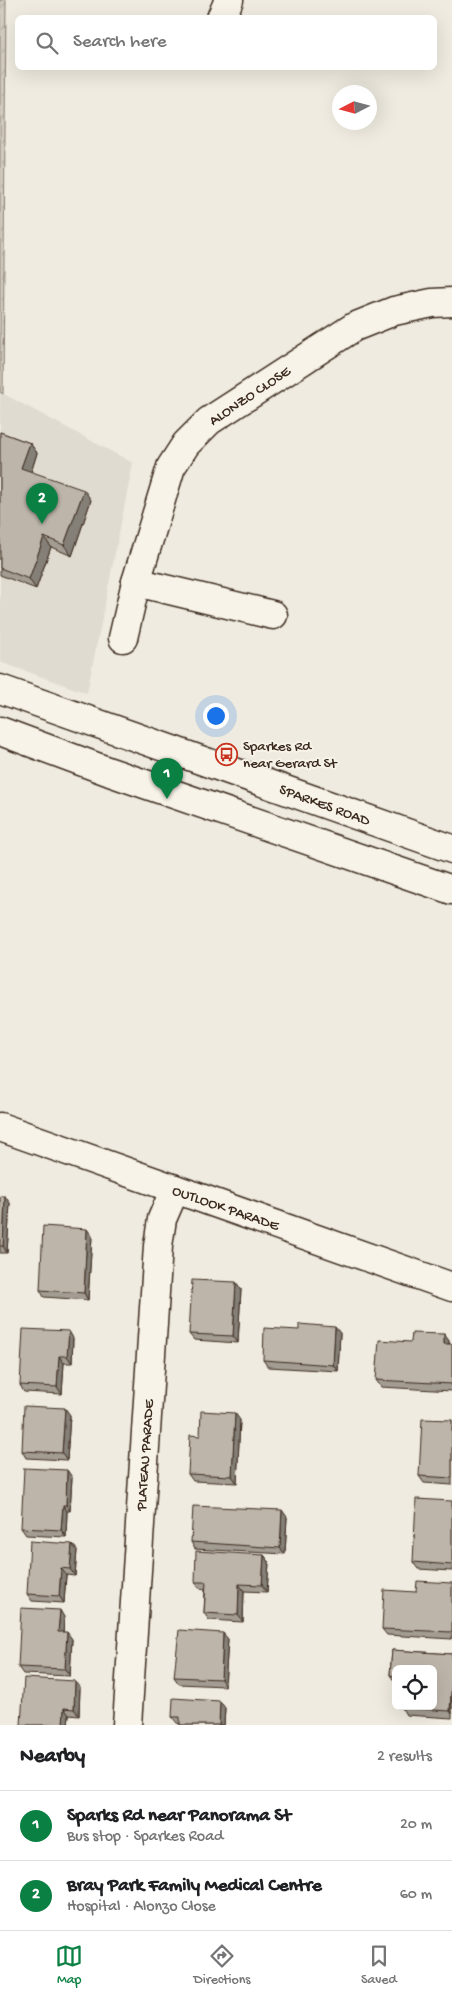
<!DOCTYPE html>
<meta charset="utf-8">
<style>
body{margin:0;font-family:"Gochi Hand",sans-serif;background:#f6f6f6;color:#202124}
.controls{position:absolute;right:15px;bottom:15px;display:grid;overflow:hidden;border-radius:8px;box-shadow:0 5px 20px #0002}
.controls button{width:45px;height:45px;display:grid;place-items:center;padding:0;border:0;border-bottom:1px solid #e0e0e0;background:#fff;color:#202124;font:25px sans-serif}
.compass{position:absolute;left:332px;top:85px;width:45px;height:45px;border-radius:50%;background:#fff;box-shadow:0 5px 20px #0002;rotate:264deg}
.you{position:absolute;left:215px;top:715px;width:18px;height:18px;margin:-12px;border:4px solid #fff;border-radius:50%;background:#1a73e8;box-shadow:0 0 0 8px #1a73e833}
.badge{display:grid;place-items:center;width:32px;height:32px;border-radius:50%;background:#0b8043;color:#fff;font-size:16px;font-weight:700}
.pin{position:absolute;translate:-50% -41px;filter:drop-shadow(0 1px 2px #0008)}
.pin::after{content:'';position:absolute;top:26px;width:18px;height:15px;background:inherit;clip-path:polygon(0 0,100% 0,50% 100%)}
.list{margin:0;padding:0;list-style:none}
h2{display:flex;justify-content:space-between;align-items:center;height:65px;margin:0;padding:0 20px;font-size:21px}
h2 small{font-size:16px;font-weight:400;color:#757577}
.list li{display:grid;grid-template-columns:32px 1fr auto;gap:15px;align-items:center;box-sizing:border-box;height:70px;padding:0 20px;border-top:1px solid #e0e0e0}
.list b{display:block;font-size:19px;white-space:nowrap}
.list p{margin:0;font-size:16px;white-space:nowrap;color:#757577}
.list em{font-size:16px;font-style:normal;color:#757577}
.icon{flex:none;width:28px;height:28px;fill:none;stroke:currentColor;stroke-width:2;stroke-linecap:round;stroke-linejoin:round}
.map{position:relative;flex:none;width:452px;height:1725px;overflow:hidden}
.search{position:absolute;background:#fff;box-shadow:0 5px 20px #0002;left:15px;right:15px;top:15px;height:55px;display:flex;align-items:center;gap:12px;box-sizing:border-box;padding:0 18px;border-radius:8px;color:#757577;font-size:19px}
.sheet{height:205px;background:#fff}
nav{display:flex;justify-content:space-around;align-items:center;box-sizing:border-box;height:70px;border-top:1px solid #e0e0e0;background:#fff;font-size:14px;color:#757577}
nav a{display:grid;justify-items:center;gap:2px}
nav .on{color:#0b8043}
.map>svg:first-child{display:block}
.built{fill:#e0dbd0}
.park{fill:url(#park-crowns);stroke:#867a6f}
.lines{fill:none;stroke-linecap:round;stroke-linejoin:round}
.minor-casing{stroke:#3b2a1e;stroke-width:31}
.minor{stroke:#f7f3e8;stroke-width:28}
.wall{fill:#a39c92;stroke:#3b2a1e}
.shaded-wall{fill:#847f77;stroke:#3b2a1e}
.building{fill:#bdb5aa;stroke:#3b2a1e}
.labels{text-anchor:middle;stroke-width:4;stroke-linejoin:round;paint-order:stroke}
.street-label{font-size:15px;fill:#3b2a1e;stroke:#f7f3e8}
.poi-label{font-size:15px;fill:#3b2a1e;stroke:#f7f3e8;text-anchor:start}
</style>
<div class="map">
<svg width="452" height="1725" viewBox="0 0 452 1725">
<defs>
<pattern id="park-crowns" width="20" height="18" patternUnits="userSpaceOnUse" patternTransform="scale(1.25)"><rect width="20" height="18" fill="#d1cbc0"/><path d="M2 6a3 3 0 1 1 6 0M12 15a3 3 0 1 1 6 0" fill="none" stroke="#b4aea5"/></pattern>
</defs>
<rect width="100%" height="100%" fill="#efebe0"/>
<filter id="ink" filterUnits="userSpaceOnUse"><feTurbulence type="fractalNoise" baseFrequency=".02" numOctaves="2"/><feDisplacementMap in="SourceGraphic" scale="10" xChannelSelector="R" yChannelSelector="G"/><feConvolveMatrix kernelMatrix="1 2 1 2 8 2 1 2 1" color-interpolation-filters="sRGB"/></filter>
<g filter="url(#ink)">
<path class="built" d="M0 392 133 463 87 693 0 662Z"/>
<path class="park" d="M0 0H6L3 394 0 392Z"/>
<g class="lines">
<defs>
<g id="minor">
<path d="M221 18 229 0"/>
<path d="M136 582 273 615"/>
<path d="M123 638 136 582 171 467 186 444 209 421 354 327 394 311 432 303 452 302"/>
<path d="M0 689 452 849"/>
<path d="M0 731 110 772 452 890"/>
<path d="M0 1127 452 1287"/>
<path d="M127 1725 158 1246 162 1219 175 1189"/>
</g>
</defs>
<use href="#minor" class="minor-casing"/>
<use href="#minor" class="minor"/>
</g>
<g class="wall">
<path d="M0 432 30 443 37 453 31 472 91 500 72 556 51 547 36 589 0 575Z"/>
<path d="M0 1196 10 1203 7 1253H0Z"/>
<path d="M92 1236 88 1300 44 1297 40 1290Z"/>
<path d="M241 1289 238 1343 194 1340 189 1334Z"/>
<path d="M340 1333 338 1371 268 1367 263 1360Z"/>
<path d="M444 1334 449 1341V1344H452V1391L381 1387 376 1380 411 1342Z"/>
<path d="M73 1338 72 1363H64L62 1394 24 1392 20 1385Z"/>
<path d="M70 1415 67 1460 26 1458 22 1451Z"/>
<path d="M240 1420 237 1483 193 1481 188 1474 200 1436Z"/>
<path d="M452 1420V1485L424 1483 419 1476Z"/>
<path d="M72 1477 70 1511H67L66 1537 26 1535 21 1528Z"/>
<path d="M452 1501V1571L418 1569 413 1562Z"/>
<path d="M287 1517 285 1554 195 1549 191 1542Z"/>
<path d="M72 1544 77 1550 75 1576 66 1575 64 1603 32 1601 27 1594Z"/>
<path d="M264 1555 269 1562 267 1592 244 1591 243 1622 209 1620 204 1613 205 1589 199 1588 195 1582Z"/>
<path d="M452 1583V1639L387 1635 382 1629 416 1592Z"/>
<path d="M64 1617 63 1632 72 1639 70 1676 23 1674 18 1667Z"/>
<path d="M228 1639 225 1686 179 1684 174 1677Z"/>
<path d="M392 1650 452 1654V1718L406 1715 402 1708V1706H433V1669H396V1682H395L390 1675Z"/>
<path d="M75 1681 80 1687 79 1716 69 1715 68 1725H21Z"/>
<path d="M225 1708 224 1725H180V1724L177 1723 172 1717Z"/>
</g>
<g class="shaded-wall">
<path d="M30 443 37 453 29 479 21 468Z"/>
<path d="M84 490 91 500 72 556 64 545Z"/>
<path d="M44 537 51 547 36 589 29 579Z"/>
<path d="M5 1196 10 1203 7 1253 3 1246Z"/>
<path d="M87 1229 92 1236 88 1300 84 1293Z"/>
<path d="M236 1282 241 1289 238 1343 233 1336Z"/>
<path d="M335 1327 340 1333 338 1371 333 1365Z"/>
<path d="M69 1331 73 1338 72 1363 67 1356Z"/>
<path d="M444 1334 449 1341 448 1351 444 1344Z"/>
<path d="M59 1356 64 1363 62 1394 57 1387Z"/>
<path d="M65 1408 70 1415 67 1460 62 1453Z"/>
<path d="M235 1413 240 1420 237 1483 232 1476Z"/>
<path d="M67 1470 72 1477 70 1511 66 1505Z"/>
<path d="M63 1505 67 1511 66 1537 61 1530Z"/>
<path d="M282 1510 287 1517 285 1554 280 1548Z"/>
<path d="M72 1544 77 1550 75 1576 70 1569Z"/>
<path d="M264 1555 269 1562 267 1592 262 1585Z"/>
<path d="M61 1568 66 1575 64 1603 59 1596Z"/>
<path d="M239 1584 244 1591 243 1622 238 1615Z"/>
<path d="M60 1610 64 1617 63 1639 58 1632Z"/>
<path d="M67 1632 72 1639 70 1676 65 1669Z"/>
<path d="M223 1633 228 1639 225 1686 221 1679Z"/>
<path d="M452 1675V1714L450 1711Z"/>
<path d="M75 1681 80 1687 79 1716 74 1709Z"/>
<path d="M220 1701 225 1708 224 1725H219Z"/>
<path d="M64 1708 69 1715 68 1725H63Z"/>
</g>
<g class="building">
<path d="M0 432 30 443 21 468 84 490 64 545 44 537 29 579 0 568Z"/>
<path d="M0 1196H5L3 1246H0Z"/>
<path d="M43 1226 87 1229 84 1293 40 1290Z"/>
<path d="M192 1280 236 1282 233 1336 189 1334Z"/>
<path d="M299 1324 335 1327 333 1365 263 1360 264 1328 299 1330Z"/>
<path d="M23 1329 69 1331 67 1356H59L57 1387 20 1385Z"/>
<path d="M412 1333 444 1334V1344H452V1384L376 1380 379 1340 411 1342Z"/>
<path d="M24 1406 65 1408 62 1453 22 1451Z"/>
<path d="M201 1411 235 1413 232 1476 188 1474 190 1435 200 1436Z"/>
<path d="M422 1419 452 1420V1478L419 1476Z"/>
<path d="M24 1468 67 1470 66 1505H63L61 1530 21 1528Z"/>
<path d="M416 1499 452 1501V1565L413 1562Z"/>
<path d="M193 1506 282 1510 280 1548 191 1542Z"/>
<path d="M30 1541 72 1544 70 1569 61 1568 59 1596 27 1594Z"/>
<path d="M196 1551 264 1555 262 1585 239 1584 238 1615 204 1613 206 1582H195Z"/>
<path d="M417 1581 452 1583V1632L382 1629 384 1590 416 1592Z"/>
<path d="M21 1608 60 1610 58 1632H67L65 1669 18 1667Z"/>
<path d="M179 1630 223 1633 221 1679 174 1677Z"/>
<path d="M392 1650 452 1654V1675L450 1711 402 1708V1706H433V1669H396V1676L390 1675Z"/>
<path d="M24 1678 75 1681 74 1709 64 1708 63 1725H21Z"/>
<path d="M173 1698 220 1701 219 1725H180V1717H172Z"/>
</g>
</g>
<defs>
<symbol id="bus-ring" viewBox="-11 -11 22 22"><circle r="9.5" fill="#f7f3e8" stroke="#c8321e" stroke-width="1.5"/><path d="M-5-6H5V4H4V6H2V4H-2V6H-4V4H-5ZM-3.5-4V0h7V-4ZM-3.5 1.2v1.5H-2V1.2ZM2 1.2v1.5H3.5V1.2Z" fill="#c8321e"/></symbol>
</defs>
<g fill-rule="evenodd">
<use href="#bus-ring" x="214" y="742" width="25" height="25"/>
</g>
<g class="labels">
<g class="street-label">
<text transform="translate(249 395) rotate(-34)" y="5">ALONZO CLOSE</text>
<text transform="translate(325 804) rotate(20)" y="5">SPARKES ROAD</text>
<text transform="translate(226 1207) rotate(19)" y="5">OUTLOOK PARADE</text>
<text transform="translate(144 1455) rotate(-86)" y="5">PLATEAU PARADE</text>
</g>
<g class="poi-label">
<text x="243" y="750">Sparkes Rd<tspan x="243" dy="17">near Gerard St</tspan></text>
</g>
</g>
</svg>
<div class="controls">
<button><svg class="icon" aria-label="locate" viewBox="0 0 24 24"><circle cx="12" cy="12" r="6"/><path d="M12 2v4M12 18v4M2 12h4M18 12h4"/></svg></button>
</div>
<svg class="compass" viewBox="-18 -18 36 36"><path d="M0-13l5 13h-10z" fill="#e53935"/><path d="M0 13l5-13h-10z" fill="#757577"/></svg>
<div class="you"></div>
<div class="pin badge" style="left:167px;top:799px">1</div>
<div class="pin badge" style="left:42px;top:524px">2</div>
<div class="search"><svg class="icon" aria-label="search" viewBox="0 0 24 24"><circle cx="10" cy="10" r="6"/><path d="M15 15l6 6"/></svg>Search here</div>
</div>
<section class="sheet">
<h2>Nearby<small>2 results</small></h2>
<ul class="list">
<li><span class="badge">1</span><div><b>Sparks Rd near Panorama St</b><p>Bus stop · Sparkes Road</p></div><em>20 m</em></li>
<li><span class="badge">2</span><div><b>Bray Park Family Medical Centre</b><p>Hospital · Alonzo Close</p></div><em>60 m</em></li>
</ul>
</section>
<nav>
<a class="on"><svg class="icon" aria-label="map" viewBox="0 0 24 24"><path d="M3 6l6-2 6 2 6-2v14l-6 2-6-2-6 2zM9 4v14M15 6v14"/></svg>Map</a>
<a><svg class="icon" aria-label="directions" viewBox="0 0 24 24"><path d="M12 3l9 9-9 9-9-9zM9 14v-3h6M13 9l2 2-2 2"/></svg>Directions</a>
<a><svg class="icon" aria-label="saved" viewBox="0 0 24 24"><path d="M7 4h10v16l-5-4-5 4z"/></svg>Saved</a>
</nav>
